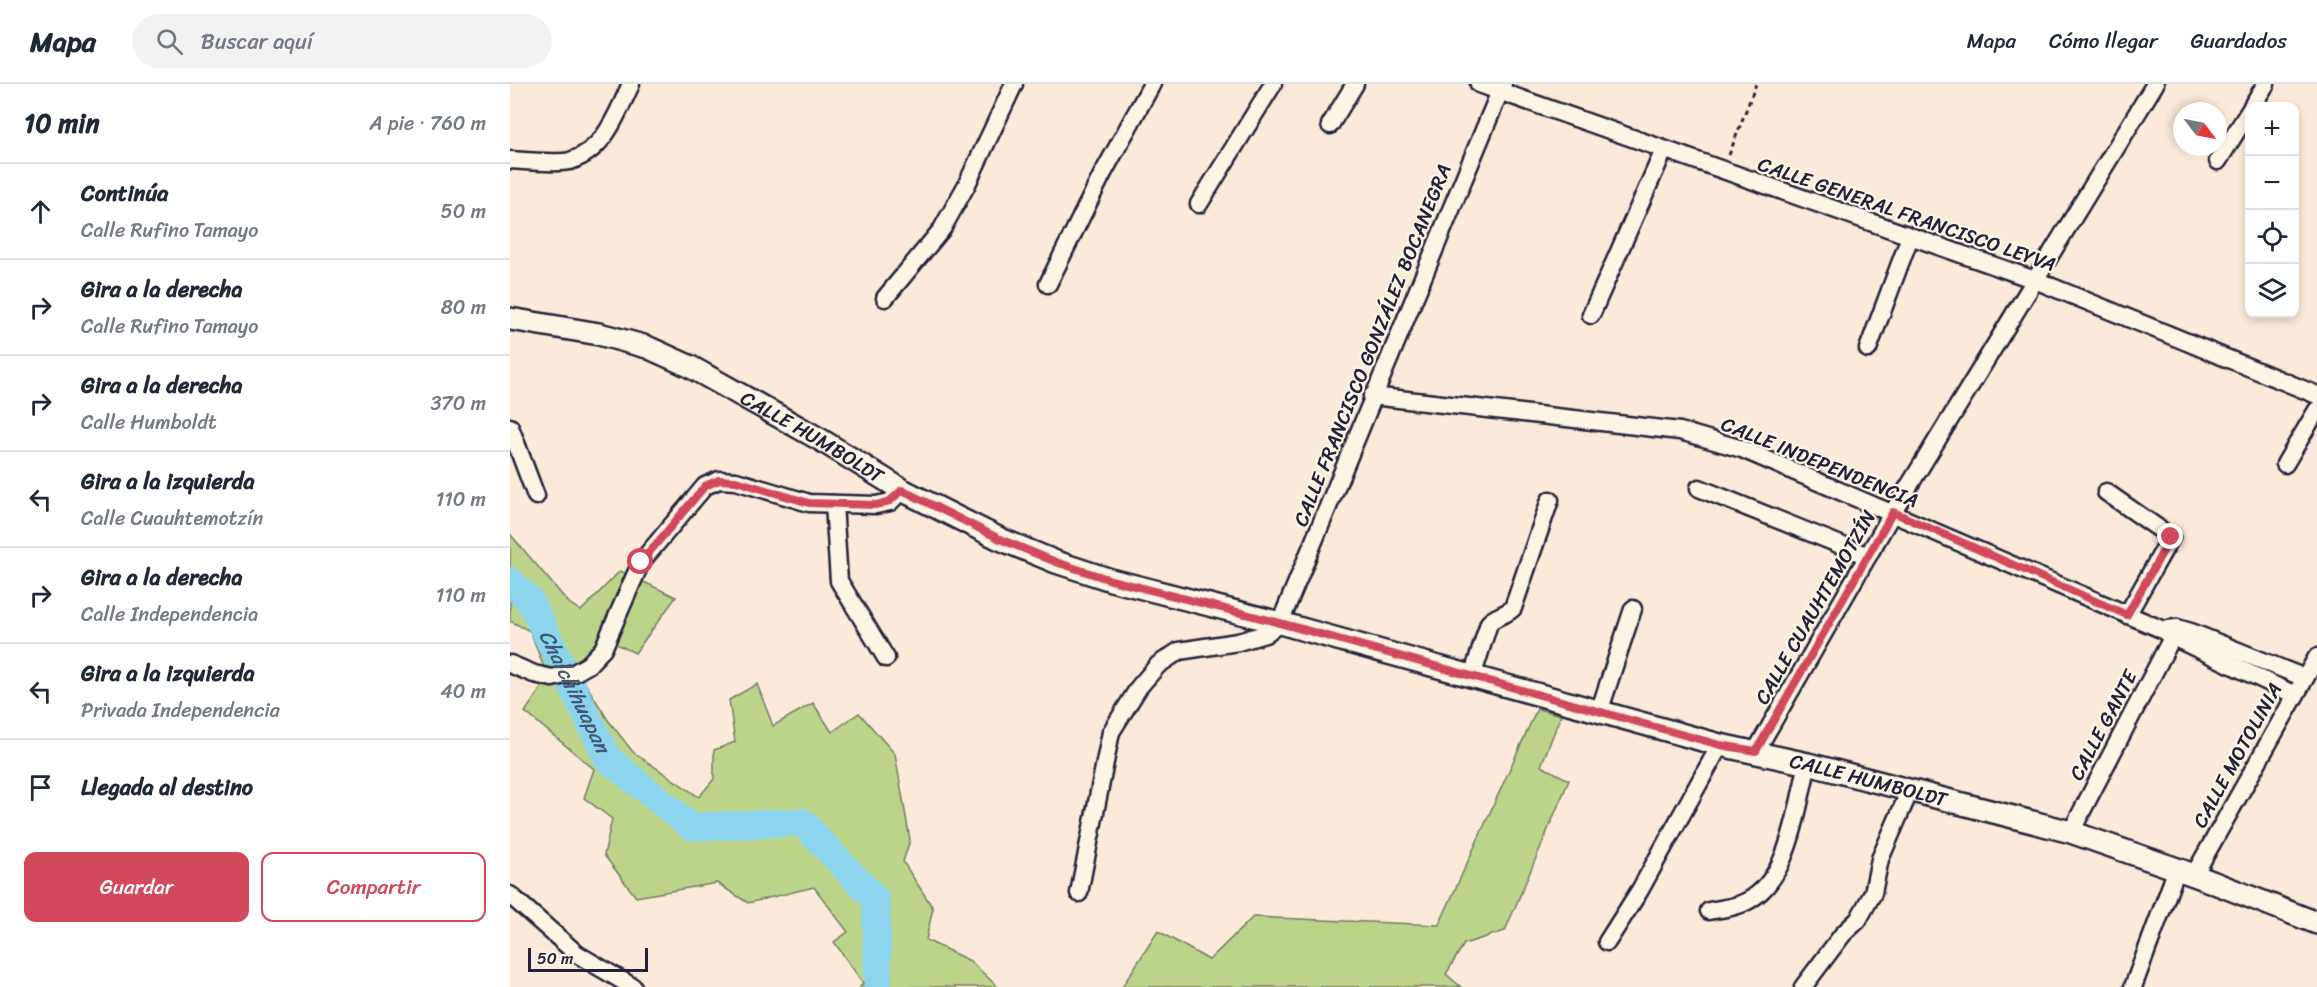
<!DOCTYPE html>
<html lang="es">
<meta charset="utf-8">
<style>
body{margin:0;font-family:Sriracha,sans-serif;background:#f2f2f3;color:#1f2937}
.controls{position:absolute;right:18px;top:18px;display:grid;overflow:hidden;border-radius:12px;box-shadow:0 3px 9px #0003}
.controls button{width:54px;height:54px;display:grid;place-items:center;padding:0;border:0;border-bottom:2px solid #e0e1e3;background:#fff;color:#1f2937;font:30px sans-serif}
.compass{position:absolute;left:1663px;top:18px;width:54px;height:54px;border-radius:50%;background:#fff;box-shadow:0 3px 9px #0003;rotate:122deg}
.scale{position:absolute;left:18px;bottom:15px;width:120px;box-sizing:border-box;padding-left:6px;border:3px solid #22223b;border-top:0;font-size:16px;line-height:21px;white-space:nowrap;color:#22223b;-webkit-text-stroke:4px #fcf5e5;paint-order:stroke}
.stop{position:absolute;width:18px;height:18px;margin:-14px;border:4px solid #d1495b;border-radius:50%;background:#fff}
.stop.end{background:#d1495b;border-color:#fff;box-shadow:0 2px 6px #0008}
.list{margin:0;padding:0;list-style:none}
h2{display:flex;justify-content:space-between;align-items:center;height:78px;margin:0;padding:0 24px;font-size:26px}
h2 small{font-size:20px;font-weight:400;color:#747a83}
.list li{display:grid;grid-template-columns:39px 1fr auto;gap:18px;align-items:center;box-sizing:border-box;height:96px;padding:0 24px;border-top:2px solid #e0e1e3}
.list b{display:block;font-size:22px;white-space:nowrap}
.list p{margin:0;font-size:20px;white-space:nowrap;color:#747a83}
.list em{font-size:20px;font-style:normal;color:#747a83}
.actions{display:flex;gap:12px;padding:18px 24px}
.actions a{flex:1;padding:14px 0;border:2px solid #d1495b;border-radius:12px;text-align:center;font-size:21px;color:#d1495b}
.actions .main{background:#d1495b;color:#fff}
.icon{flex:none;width:33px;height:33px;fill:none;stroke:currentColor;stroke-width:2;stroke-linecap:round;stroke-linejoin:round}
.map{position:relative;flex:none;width:1807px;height:903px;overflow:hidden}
header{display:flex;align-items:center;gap:36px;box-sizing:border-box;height:84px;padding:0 30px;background:#fff;border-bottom:2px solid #e0e1e3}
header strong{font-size:28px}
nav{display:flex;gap:33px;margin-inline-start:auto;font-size:21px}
.search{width:420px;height:54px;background:#f2f2f3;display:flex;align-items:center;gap:15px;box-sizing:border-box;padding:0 21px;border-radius:33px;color:#747a83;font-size:22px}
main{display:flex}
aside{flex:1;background:#fff}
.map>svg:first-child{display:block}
.green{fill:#bcd48a;stroke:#6f7b62;stroke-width:1.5}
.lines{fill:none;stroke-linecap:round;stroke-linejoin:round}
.river{stroke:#8cd4ed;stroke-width:28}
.minor-casing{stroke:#22223b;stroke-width:21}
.major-casing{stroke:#22223b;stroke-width:26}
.path{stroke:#22223b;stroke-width:3;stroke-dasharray:4.5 4.5;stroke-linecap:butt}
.minor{stroke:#fcf5e5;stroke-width:16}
.major{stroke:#fcf5e5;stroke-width:21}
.route{stroke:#d1495b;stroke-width:8}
.labels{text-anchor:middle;stroke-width:4.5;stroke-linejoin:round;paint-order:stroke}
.street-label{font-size:20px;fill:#22223b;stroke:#fcf5e5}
.water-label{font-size:21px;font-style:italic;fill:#425770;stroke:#fcf5e5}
</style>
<header>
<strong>Mapa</strong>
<div class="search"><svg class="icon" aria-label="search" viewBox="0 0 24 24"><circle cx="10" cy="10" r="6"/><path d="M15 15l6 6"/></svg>Buscar aquí</div>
<nav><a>Mapa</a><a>Cómo llegar</a><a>Guardados</a></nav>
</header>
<main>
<aside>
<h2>10 min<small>A pie · 760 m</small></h2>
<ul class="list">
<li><svg class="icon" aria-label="ahead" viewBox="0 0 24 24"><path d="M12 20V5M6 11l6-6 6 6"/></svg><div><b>Continúa</b><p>Calle Rufino Tamayo</p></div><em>50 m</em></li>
<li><svg class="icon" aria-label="right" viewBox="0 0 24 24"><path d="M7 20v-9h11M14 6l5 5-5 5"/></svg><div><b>Gira a la derecha</b><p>Calle Rufino Tamayo</p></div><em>80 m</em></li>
<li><svg class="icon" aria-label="right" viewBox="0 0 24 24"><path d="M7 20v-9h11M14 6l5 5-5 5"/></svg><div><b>Gira a la derecha</b><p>Calle Humboldt</p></div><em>370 m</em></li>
<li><svg class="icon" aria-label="left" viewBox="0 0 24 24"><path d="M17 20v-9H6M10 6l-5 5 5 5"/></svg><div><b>Gira a la izquierda</b><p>Calle Cuauhtemotzín</p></div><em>110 m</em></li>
<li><svg class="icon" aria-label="right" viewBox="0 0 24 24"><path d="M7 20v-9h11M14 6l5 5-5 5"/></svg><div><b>Gira a la derecha</b><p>Calle Independencia</p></div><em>110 m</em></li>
<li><svg class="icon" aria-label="left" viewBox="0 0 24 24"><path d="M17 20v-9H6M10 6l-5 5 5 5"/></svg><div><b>Gira a la izquierda</b><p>Privada Independencia</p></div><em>40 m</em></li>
<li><svg class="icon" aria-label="arrive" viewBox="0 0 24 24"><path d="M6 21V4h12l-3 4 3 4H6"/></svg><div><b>Llegada al destino</b></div></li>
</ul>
<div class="actions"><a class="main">Guardar</a><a>Compartir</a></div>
</aside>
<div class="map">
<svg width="1807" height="903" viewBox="0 0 1807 903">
<rect width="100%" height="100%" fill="#fbead9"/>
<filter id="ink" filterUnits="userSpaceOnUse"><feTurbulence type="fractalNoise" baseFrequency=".0167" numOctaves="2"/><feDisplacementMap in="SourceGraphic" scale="12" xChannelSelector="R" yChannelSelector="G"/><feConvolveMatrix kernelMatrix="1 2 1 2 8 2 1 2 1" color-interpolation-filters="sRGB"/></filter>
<g filter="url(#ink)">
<g class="green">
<path d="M0 450 59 519 71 527 110 487 166 513 125 569 100 557 72 594 98 636 123 668 189 713 204 695V666L225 658 219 616 247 600 263 642 303 619 322 648 349 629 385 670 400 756 393 778 423 824 416 856 460 877 488 903H350L353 899 324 858 338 848 304 803 238 819 207 799 126 813 94 771 102 735 74 714 84 685 15 628 38 594 20 547 0 537Z"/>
<path d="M1027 625 1051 631 1031 682 1059 696 995 847 954 860 936 890 951 903H612L648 847 699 876 743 833 929 841Z"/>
</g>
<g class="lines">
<path class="river" id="s1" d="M0 497 20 517 98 675 182 743 292 738 366 816 368 903"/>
<defs>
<g id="minor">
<path d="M969 0 1525 196 1807 311"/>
<path d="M1742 22 1756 0"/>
<path d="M820 41 845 0"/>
<path d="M0 76C15 77 47 80 60 77 95 66 107 30 121 0"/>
<path d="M1708 77 1740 26"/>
<path d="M689 120 763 0"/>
<path d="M538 200 592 91 642 0"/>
<path d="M375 214 432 145 456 102 504 0"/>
<path d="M1081 231 1154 66"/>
<path d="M1358 265 1400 153"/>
<path d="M862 312 1170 347 1232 365 1651 545 1663 553 1785 611"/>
<path d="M0 343 26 412"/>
<path d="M1775 380 1807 326"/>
<path d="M1189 404 1358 472"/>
<path d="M1596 408 1661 453 1617 531"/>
<path d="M324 420 329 497 376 574"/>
<path d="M1658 545 1667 544 1681 548 1795 594"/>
<path d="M0 580 24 590 42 594 64 589 78 581 93 565 131 478 195 402 209 396 226 397 299 419 366 421 380 418 392 406"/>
<path d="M962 593 979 539C986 531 995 532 1003 524L1040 416"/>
<path d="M1089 628 1123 525"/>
<path d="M1246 667 1383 428 1645 0"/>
<path d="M1561 748 1667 544"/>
<path d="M1684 791 1807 573"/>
<path d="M569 809 601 648 629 603 648 581 669 567 728 558 755 550 770 539 993 0"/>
<path d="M0 811 67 870 123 903"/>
<path d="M1199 827C1209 825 1221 824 1231 820 1280 801 1286 725 1298 680"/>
<path d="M1097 858 1130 806 1210 661"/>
<path d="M1293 903 1333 850 1348 836 1363 809 1370 775 1400 706"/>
<path d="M1623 903 1667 785"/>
</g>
<g id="major">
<path id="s2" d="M0 235 89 250 137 263 179 282 311 356 392 406 490 455 546 478 601 496 770 539 1210 661 1298 680 1561 748 1684 791 1807 839"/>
</g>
</defs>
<use href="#minor" class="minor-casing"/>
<use href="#major" class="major-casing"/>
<path class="path" d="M1219 71 1246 0"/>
<use href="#minor" class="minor"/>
<use href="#major" class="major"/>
</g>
</g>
<g class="lines" filter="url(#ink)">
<path class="route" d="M131 478 195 402 209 396 226 397 299 419 366 421 380 417 392 406 490 455 546 478 601 496 770 539 1210 661 1246 667 1383 428 1617 531 1661 453"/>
</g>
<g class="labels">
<g class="street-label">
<text transform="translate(1397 130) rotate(19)" y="7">CALLE GENERAL FRANCISCO LEYVA</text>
<text transform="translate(862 261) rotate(-68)" y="7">CALLE FRANCISCO GONZÁLEZ BOCANEGRA</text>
<text dy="7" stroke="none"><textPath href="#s2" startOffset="328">CALLE HUMBOLDT</textPath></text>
<text transform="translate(1310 378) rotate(22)" y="7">CALLE INDEPENDENCIA</text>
<text transform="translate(1305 523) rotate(-60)" y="7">CALLE CUAUHTEMOTZÍN</text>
<text transform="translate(1593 641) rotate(-62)" y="7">CALLE GANTE</text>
<text transform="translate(1727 671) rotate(-61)" y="7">CALLE MOTOLINIA</text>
<text dy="7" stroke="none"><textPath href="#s2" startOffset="1444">CALLE HUMBOLDT</textPath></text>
</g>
<g class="water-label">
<text dy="7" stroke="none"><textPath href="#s1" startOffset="129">Chalchihuapan</textPath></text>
</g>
</g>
</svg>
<div class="controls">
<button>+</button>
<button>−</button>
<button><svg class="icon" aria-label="locate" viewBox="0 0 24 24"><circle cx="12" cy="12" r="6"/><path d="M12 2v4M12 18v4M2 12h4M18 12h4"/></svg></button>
<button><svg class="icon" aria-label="layers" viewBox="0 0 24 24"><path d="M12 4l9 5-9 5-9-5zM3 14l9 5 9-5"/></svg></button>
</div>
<svg class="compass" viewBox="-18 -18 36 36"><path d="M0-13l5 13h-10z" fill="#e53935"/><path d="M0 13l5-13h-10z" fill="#747a83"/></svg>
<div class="scale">50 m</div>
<div class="stop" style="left:131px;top:478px"></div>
<div class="stop end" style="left:1661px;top:453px"></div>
</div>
</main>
